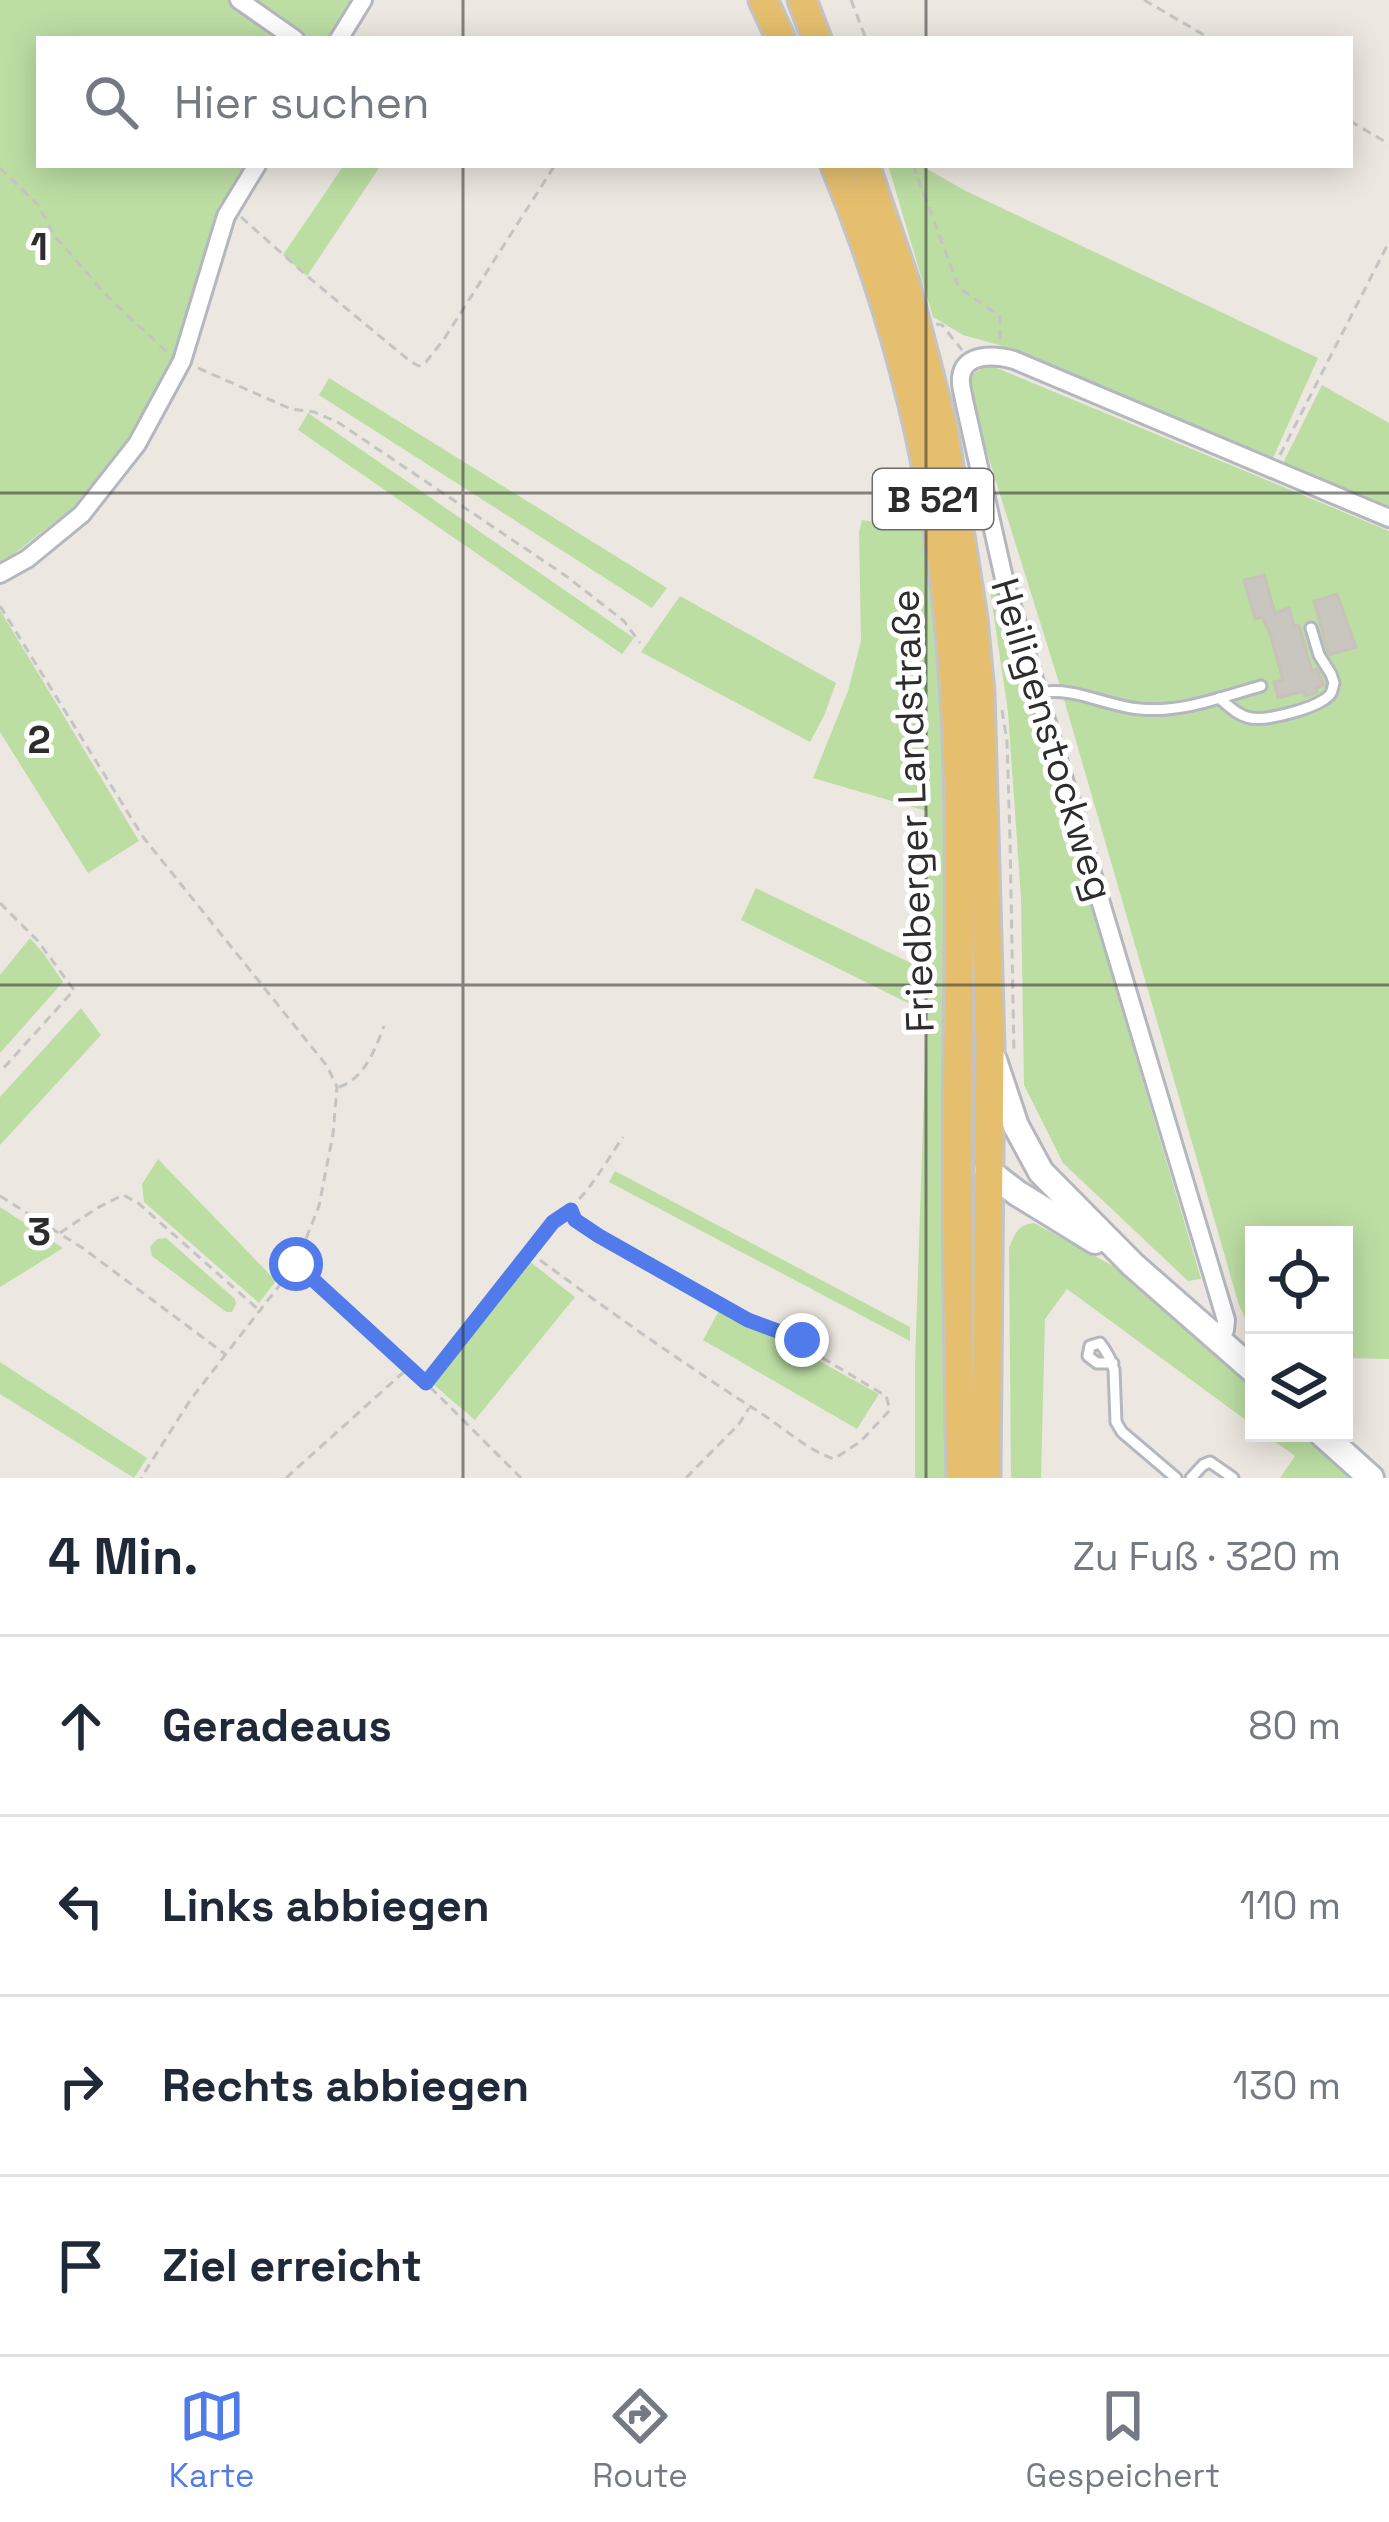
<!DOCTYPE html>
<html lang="de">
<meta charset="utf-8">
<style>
body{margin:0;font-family:"Space Grotesk",sans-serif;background:#f6f6f7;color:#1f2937}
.controls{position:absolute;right:36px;bottom:36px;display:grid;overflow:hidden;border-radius:0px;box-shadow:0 6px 30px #0003}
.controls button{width:108px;height:108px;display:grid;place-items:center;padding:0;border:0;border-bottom:3px solid #e0e1e3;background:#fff;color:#1f2937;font:60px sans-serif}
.stop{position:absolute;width:36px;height:36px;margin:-27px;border:9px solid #517aea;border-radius:50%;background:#fff}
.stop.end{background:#517aea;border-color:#fff;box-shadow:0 3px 12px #0008}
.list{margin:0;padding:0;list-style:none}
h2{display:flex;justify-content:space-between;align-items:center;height:156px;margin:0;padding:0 48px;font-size:51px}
h2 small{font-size:39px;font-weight:400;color:#747a83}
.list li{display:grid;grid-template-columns:78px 1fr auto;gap:36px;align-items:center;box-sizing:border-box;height:180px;padding:0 48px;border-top:3px solid #e0e1e3}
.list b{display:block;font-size:45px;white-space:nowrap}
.list em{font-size:39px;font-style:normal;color:#747a83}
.icon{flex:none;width:66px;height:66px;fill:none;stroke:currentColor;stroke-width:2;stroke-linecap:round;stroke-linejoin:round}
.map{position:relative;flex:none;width:1389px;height:1478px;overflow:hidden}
.search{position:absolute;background:#fff;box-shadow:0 6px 30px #0003;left:36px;right:36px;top:36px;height:132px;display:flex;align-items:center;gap:30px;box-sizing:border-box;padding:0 42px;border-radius:0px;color:#747a83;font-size:45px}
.sheet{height:876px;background:#fff}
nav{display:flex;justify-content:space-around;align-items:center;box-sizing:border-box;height:168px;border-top:3px solid #e0e1e3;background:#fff;font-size:33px;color:#747a83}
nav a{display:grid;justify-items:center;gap:6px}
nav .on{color:#517aea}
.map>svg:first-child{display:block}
.green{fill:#bcdea3}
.building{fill:#c9c5bf;stroke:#c8c2ba;stroke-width:3}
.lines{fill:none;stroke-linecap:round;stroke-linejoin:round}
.lane-casing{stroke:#b4b7bf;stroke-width:15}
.street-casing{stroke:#b4b7bf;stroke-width:22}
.secondary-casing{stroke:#b4b7bf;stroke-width:30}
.primary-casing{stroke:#c4c4c4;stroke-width:33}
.path{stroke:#c4c4c4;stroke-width:3;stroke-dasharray:9 6;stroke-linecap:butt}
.lane{stroke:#fff;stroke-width:9}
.street{stroke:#fff;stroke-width:16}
.secondary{stroke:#fff;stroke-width:24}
.primary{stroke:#e5bf6e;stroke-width:27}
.route{stroke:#517aea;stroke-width:15}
.grid{fill:none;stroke:#2d2d2d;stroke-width:3;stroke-opacity:0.55}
.labels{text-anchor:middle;stroke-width:10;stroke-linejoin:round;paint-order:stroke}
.shield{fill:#fff;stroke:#6c6c6c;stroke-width:3}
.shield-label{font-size:36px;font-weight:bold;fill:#2d2d2d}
.street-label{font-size:39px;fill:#2d2d2d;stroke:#fff}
.grid-label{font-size:39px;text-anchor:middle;font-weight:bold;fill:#2d2d2d;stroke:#fff;stroke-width:10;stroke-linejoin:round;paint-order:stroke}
</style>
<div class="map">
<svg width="1389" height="1478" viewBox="0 0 1389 1478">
<rect width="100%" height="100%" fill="#ede7e1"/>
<g class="green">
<path d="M0 0H352L327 39H39V165H247L219 211 171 363 130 439 75 506 0 565Z"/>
<path d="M344 165H381L307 276 283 255Z"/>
<path d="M888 165H920L964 190 1318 358 1273 458 1181 425 999 345 963 335 933 317Z"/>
<path d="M985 366H992L1389 531V1359L1344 1358V1235H1254V1338L1239 1305 1061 689 968 392 970 376Z"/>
<path d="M329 378 667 588 652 608 319 395Z"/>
<path d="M1322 385 1389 423V511L1283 463Z"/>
<path d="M308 413 634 638 622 654 298 430Z"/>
<path d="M862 520 923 530C931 599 941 669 945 739 952 884 944 1031 943 1177 943 1277 945 1378 947 1478H915V1363L927 1005 926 811 813 778 848 691 861 641 859 533Z"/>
<path d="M998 589 1201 1279 1188 1281 1063 1163 1024 1085 1021 898 1008 712 990 590Z"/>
<path d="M680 596 836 683 824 716 810 742 641 652Z"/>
<path d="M0 610 139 841 88 873 0 732Z"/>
<path d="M756 888 919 967 918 1008 741 920Z"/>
<path d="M30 938 44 954 63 982 0 1053V975Z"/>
<path d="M81 1008 101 1035 0 1145V1097Z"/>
<path d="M158 1159 276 1281 259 1303 144 1202 142 1184Z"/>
<path d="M615 1171 910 1327V1341L609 1182Z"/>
<path d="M0 1207 63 1248 0 1287Z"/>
<path d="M1034 1223 1115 1267 1254 1388V1426L1067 1289 1045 1319 1041 1478H1011L1009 1248C1015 1233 1018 1225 1034 1223Z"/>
<path d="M166 1238 235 1299 236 1304 232 1312H226L152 1256 150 1247 157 1239Z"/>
<path d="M529 1261 575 1297 475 1420 434 1385Z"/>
<path d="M721 1307 879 1394 857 1429 703 1340Z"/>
<path d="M0 1362 147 1458 134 1478 0 1394Z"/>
<path d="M1263 1433H1305L1356 1478H1280L1295 1456Z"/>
</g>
<g class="building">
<path d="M1264 575 1275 613 1289 608 1294 626 1299 625 1312 671 1317 669 1324 685 1316 688 1317 692 1305 696 1304 691 1278 698 1274 682 1283 680 1270 633 1262 617 1255 619 1244 580Z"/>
<path d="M1337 594 1356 647 1329 655 1314 601Z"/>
</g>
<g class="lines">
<defs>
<g id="lane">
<path d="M1038 693C1075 686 1104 706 1140 709 1181 713 1222 697 1261 686"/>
<path d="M1219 698C1229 706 1238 716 1251 718 1267 721 1311 709 1325 699 1333 693 1331 693 1334 683L1331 674 1319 655 1311 628"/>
<path d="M1113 1363H1097L1088 1356 1090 1346 1100 1343C1107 1352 1111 1359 1114 1370L1116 1422 1122 1432 1176 1478"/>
<path d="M1191 1478 1203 1465 1210 1462 1233 1478"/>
</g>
<g id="street">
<path d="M239 0 295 39"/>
<path d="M339 39 363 0"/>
<path d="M0 574 27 559 82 514 137 444 182 361 226 216 257 165"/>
<path d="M1218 1339 1225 1330 1226 1320 1005 583 964 400C963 393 960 385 961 378 963 352 996 355 1014 360L1389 518"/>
</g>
<g id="secondary">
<path d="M994 1060 1016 1126 1041 1172 1133 1265 1254 1371"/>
<path d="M987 1170 1017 1193 1095 1241"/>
<path d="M1321 1433 1371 1478"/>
</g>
<g id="primary">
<path d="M763 0 781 39"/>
<path d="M802 0 817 39"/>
<path d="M835 165C879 272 912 382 932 496 965 679 960 866 958 1050 956 1193 958 1336 961 1478"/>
<path d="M865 165 905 282 943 428 973 618 980 692 990 1046 986 1478"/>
</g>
</defs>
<use href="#lane" class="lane-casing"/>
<use href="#street" class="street-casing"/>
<use href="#secondary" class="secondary-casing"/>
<use href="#primary" class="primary-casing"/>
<g class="path">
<path d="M851 0 866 39"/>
<path d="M1144 0 1211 39"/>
<path d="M1350 121 1389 144"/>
<path d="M913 165 959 288 1000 316V342"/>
<path d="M0 168 39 206 53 234 108 297 170 355"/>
<path d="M241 217 307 276 411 362 419 366 426 362 444 339 555 165"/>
<path d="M936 324 942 325 962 350"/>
<path d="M198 368 291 409 314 412 339 423 566 576 624 621 640 643"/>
<path d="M1280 455 1389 242"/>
<path d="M0 606 143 837 327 1066 337 1087 333 1134 319 1206 296 1264 191 1399 141 1478"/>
<path d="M1002 710 1007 741 1010 839 1014 1054"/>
<path d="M0 903 37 940 74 990 0 1072"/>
<path d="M339 1087C364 1079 375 1050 384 1026"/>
<path d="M0 1196 84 1249 225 1354"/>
<path d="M60 1233 97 1208 123 1195 137 1202 260 1311"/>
<path d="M528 1251C603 1307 678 1360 756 1410 782 1426 806 1450 834 1459L861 1441 890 1410 886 1396 821 1357 802 1340 748 1320 599 1236 575 1220 571 1210"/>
<path d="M298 1265 426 1383 521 1478"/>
<path d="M426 1383 553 1222C584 1202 602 1168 623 1137"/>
<path d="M286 1478 407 1369"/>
<path d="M686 1478 739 1424 749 1408"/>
</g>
<use href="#lane" class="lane"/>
<use href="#street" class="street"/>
<use href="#secondary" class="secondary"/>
<use href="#primary" class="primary"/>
</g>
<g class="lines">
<path class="route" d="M296 1264 426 1383 553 1222 571 1210 575 1220 599 1236 700 1293 748 1320 802 1340"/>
</g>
<path class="grid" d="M463 0V39M926 0V39M463 165V1478M926 165V1478M0 493H1389M0 985H1389"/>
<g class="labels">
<rect class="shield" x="873" y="469" width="120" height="60" rx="9"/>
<g class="shield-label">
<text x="933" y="512">B 521</text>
</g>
<g class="street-label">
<text transform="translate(1053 739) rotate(73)" y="14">Heiligenstockweg</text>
<text transform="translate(912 811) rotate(-92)" y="14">Friedberger Landstraße</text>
</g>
</g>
<g class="grid-label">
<text x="39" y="260">1</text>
<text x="39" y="753">2</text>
<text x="39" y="1245">3</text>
</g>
</svg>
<div class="controls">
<button><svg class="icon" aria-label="locate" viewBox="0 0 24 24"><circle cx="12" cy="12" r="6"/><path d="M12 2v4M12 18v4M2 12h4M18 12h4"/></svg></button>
<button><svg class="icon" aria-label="layers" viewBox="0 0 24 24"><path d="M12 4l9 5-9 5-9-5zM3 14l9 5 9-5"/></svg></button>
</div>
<div class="stop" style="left:296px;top:1264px"></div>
<div class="stop end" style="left:802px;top:1340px"></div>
<div class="search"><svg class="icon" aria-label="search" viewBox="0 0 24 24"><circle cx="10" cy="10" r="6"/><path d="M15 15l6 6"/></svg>Hier suchen</div>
</div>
<section class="sheet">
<h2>4 Min.<small>Zu Fuß · 320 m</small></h2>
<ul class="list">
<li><svg class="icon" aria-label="ahead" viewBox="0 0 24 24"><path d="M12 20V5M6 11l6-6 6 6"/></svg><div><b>Geradeaus</b></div><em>80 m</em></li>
<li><svg class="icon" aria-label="left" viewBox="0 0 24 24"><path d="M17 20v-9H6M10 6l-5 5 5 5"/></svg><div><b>Links abbiegen</b></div><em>110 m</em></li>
<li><svg class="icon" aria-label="right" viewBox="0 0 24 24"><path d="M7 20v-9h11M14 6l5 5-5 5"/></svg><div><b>Rechts abbiegen</b></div><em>130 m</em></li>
<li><svg class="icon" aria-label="arrive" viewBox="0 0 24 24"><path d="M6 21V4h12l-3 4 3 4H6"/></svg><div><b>Ziel erreicht</b></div></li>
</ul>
</section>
<nav>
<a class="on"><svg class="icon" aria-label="map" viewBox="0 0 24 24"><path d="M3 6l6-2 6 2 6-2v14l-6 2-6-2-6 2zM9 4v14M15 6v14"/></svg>Karte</a>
<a><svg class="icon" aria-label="directions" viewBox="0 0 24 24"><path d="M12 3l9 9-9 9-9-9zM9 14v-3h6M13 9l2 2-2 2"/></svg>Route</a>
<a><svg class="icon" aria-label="saved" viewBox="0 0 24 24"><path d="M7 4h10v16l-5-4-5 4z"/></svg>Gespeichert</a>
</nav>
